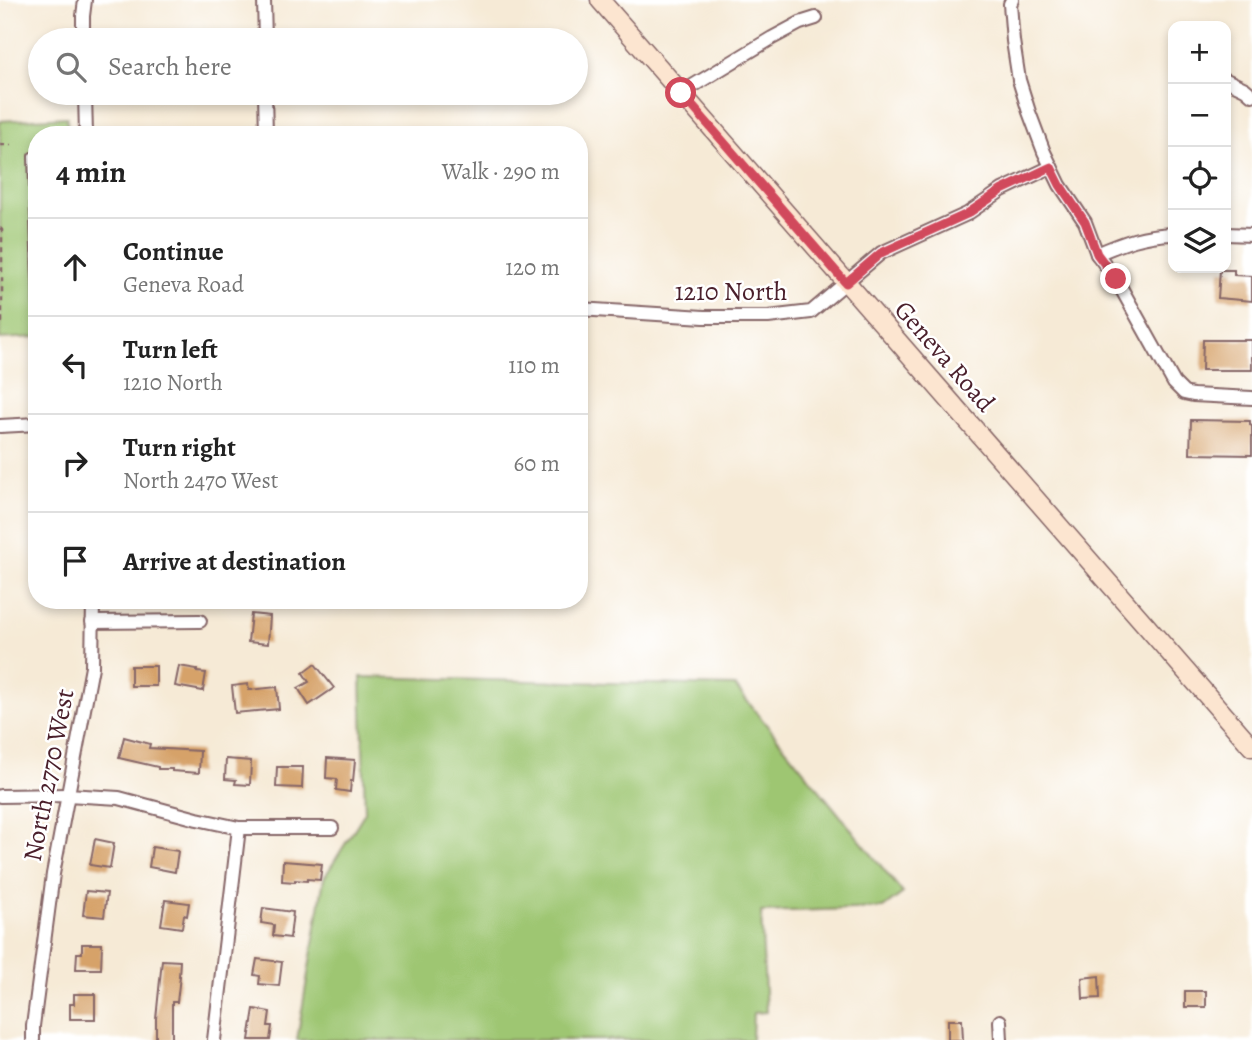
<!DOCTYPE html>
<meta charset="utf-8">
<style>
body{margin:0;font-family:Alegreya,serif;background:#f6f6f6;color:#222}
.controls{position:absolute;right:21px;top:21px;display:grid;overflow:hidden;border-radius:14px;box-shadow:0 4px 10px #0003}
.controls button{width:63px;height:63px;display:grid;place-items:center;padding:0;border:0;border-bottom:2px solid #e0e0e0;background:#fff;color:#222;font:35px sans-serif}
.stop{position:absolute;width:21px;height:21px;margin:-16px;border:5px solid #d1495b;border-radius:50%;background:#fff}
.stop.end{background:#d1495b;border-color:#fff;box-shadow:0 2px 7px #0008}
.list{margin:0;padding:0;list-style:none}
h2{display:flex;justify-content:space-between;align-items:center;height:91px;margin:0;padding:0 28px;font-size:30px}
h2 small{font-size:23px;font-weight:400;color:#767676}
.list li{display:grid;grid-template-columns:46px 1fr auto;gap:21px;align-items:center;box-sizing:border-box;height:98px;padding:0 28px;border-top:2px solid #e0e0e0}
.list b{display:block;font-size:26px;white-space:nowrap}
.list p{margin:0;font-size:23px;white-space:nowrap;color:#767676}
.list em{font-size:23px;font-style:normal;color:#767676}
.icon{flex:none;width:38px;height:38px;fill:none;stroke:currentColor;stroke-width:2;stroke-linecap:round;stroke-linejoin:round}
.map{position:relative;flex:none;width:1252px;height:1040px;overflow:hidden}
.search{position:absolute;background:#fff;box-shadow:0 4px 10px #0003;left:28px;top:28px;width:560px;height:77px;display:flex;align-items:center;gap:18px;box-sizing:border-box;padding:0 24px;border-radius:38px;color:#767676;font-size:26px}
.panel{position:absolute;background:#fff;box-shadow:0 4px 10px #0003;left:28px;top:126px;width:560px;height:483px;border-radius:28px}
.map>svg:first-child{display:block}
.green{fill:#9ec672;stroke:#74724e;stroke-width:2}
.building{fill:#d6a269}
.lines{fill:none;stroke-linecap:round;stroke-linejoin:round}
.service-casing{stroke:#866667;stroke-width:10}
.minor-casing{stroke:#866667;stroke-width:16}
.secondary-casing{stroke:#866667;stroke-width:21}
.path{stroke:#866667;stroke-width:2.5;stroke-dasharray:5 5;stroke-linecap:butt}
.service{stroke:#fff;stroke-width:6}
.minor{stroke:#fff;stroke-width:12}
.secondary{stroke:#fce5d0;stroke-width:18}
.route{stroke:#d1495b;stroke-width:9}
.labels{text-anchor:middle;stroke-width:5;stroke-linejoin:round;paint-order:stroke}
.street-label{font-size:26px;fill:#4a1f2b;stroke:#fff}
</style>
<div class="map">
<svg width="1252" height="1040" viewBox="0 0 1252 1040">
<rect width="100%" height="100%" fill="#fff"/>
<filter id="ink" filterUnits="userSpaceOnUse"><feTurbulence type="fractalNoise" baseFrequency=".0143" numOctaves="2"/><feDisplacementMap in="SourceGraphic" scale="14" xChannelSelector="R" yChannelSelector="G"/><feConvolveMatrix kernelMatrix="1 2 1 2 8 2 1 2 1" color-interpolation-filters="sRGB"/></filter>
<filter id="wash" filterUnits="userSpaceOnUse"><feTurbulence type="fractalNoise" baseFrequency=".00686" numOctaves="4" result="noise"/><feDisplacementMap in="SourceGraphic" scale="28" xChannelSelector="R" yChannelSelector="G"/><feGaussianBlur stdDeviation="1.57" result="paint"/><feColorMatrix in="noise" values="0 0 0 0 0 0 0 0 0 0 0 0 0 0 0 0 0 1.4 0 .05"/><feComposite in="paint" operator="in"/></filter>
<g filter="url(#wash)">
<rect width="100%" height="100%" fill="#f6ead6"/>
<g class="green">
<path d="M67 117 68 135H37V337L0 339V121Z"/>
<path d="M361 677 735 686 903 893 883 908 761 912 766 1012 753 1013 752 1040H297L324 878 365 812Z"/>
</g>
<g id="blocks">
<g class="building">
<path d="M1220 270H1234V275L1252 276V301L1218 298Z"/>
<path d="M1203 340H1252V370H1202Z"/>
<path d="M1191 420 1250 421V425L1252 426V455L1190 454Z"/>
<path d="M251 614 270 616 268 644 248 642Z"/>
<path d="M315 664 334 688 309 705 298 688 309 682 303 673Z"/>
<rect x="131" y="666" width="25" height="20"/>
<path d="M179 666 197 669V672L206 673 203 691 175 686Z"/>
<path d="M248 684 249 690 277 687 279 709 235 713 232 686Z"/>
<path d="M124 737 150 744 149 748 200 751 199 773 172 771V769H158V767L119 758Z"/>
<path d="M327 758 355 760 353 781H351L350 792 336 790 337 779 326 778Z"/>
<path d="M226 759 251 761 250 785 235 784 236 780 225 779Z"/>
<path d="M277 767H303L302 788 276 787Z"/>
<path d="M95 839 114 843 110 868 90 865Z"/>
<path d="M152 847 178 851 175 872 149 867Z"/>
<path d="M283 861 322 864 320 880 307 879V881L295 880V882L282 881Z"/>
<path d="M86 891 107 893 104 917 83 915Z"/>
<path d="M165 900 189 903 187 916 184 915 182 928 161 925Z"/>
<path d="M263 908 293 912 290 938 273 936 274 925 261 923Z"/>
<path d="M82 944H102L101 969H76L77 953H82Z"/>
<path d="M257 959 282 962 279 986 259 984 260 976 254 975Z"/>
<path d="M162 960 180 961 179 976H180L177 1002H172V1040H156V1019Z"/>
<path d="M1099 976 1100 998 1083 999 1082 978Z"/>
<rect x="1185" y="991" width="21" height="16"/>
<path d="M74 994H95V1019H70V1004H74Z"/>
<path d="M254 1009 270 1012 268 1026H272L270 1040H249Z"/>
<path d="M948 1020H962L963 1040H948Z"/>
</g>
</g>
</g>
<g filter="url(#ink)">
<use href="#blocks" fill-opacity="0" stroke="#866667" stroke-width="2"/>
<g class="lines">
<defs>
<path id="service" d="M37 156H32L37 311"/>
<g id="minor">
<path d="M264 0 265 40"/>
<path d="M1012 0 1010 4 1013 41 1019 80 1029 112 1044 152 1060 185 1085 222 1097 254 1116 279 1174 383 1184 393 1193 395 1252 398"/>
<path d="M83 40V16L85 0"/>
<path d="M1226 80 1245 89 1252 95"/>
<path d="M85 93 86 135"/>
<path d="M265 93 266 135"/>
<path d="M681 93 772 38 800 23 816 18"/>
<path d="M1226 234 1252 235"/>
<path d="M1097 254C1125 242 1143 235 1173 234"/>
<path d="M579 309 704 317H768L811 312 881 253 967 214 1002 190 1051 167"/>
<path d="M0 426 37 424"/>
<path d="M92 622 200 621"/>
<path d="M0 796 67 795 119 798 197 819 239 828H332"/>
<path d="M1000 1021 1001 1040"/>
<path d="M33 1040V1026L53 874 92 667 93 600"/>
<path d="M214 1040 239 828"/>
</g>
<path id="secondary" d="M600 0 1252 747"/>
</defs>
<use href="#service" class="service-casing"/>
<use href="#minor" class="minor-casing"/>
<use href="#secondary" class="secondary-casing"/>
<g class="path">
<path d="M0 145H11"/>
<path d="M0 228 2 230V322L0 321"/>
</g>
<use href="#service" class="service"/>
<use href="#minor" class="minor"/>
<use href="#secondary" class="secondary"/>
</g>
</g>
<g class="lines" filter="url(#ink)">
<path class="route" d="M681 93 846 283 881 253 967 214 1002 190 1051 167 1060 185 1085 222 1097 254 1116 279"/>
</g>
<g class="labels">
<g class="street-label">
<text x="731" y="300">1210 North</text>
<text transform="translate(945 356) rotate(49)" y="9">Geneva Road</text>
<text transform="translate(48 775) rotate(-79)" y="9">North 2770 West</text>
</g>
</g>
</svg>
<div class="controls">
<button>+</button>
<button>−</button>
<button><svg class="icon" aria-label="locate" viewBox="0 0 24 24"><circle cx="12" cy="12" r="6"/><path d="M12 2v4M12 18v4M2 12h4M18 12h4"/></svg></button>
<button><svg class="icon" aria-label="layers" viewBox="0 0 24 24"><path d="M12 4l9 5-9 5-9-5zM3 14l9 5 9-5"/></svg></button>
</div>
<div class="stop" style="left:681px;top:93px"></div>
<div class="stop end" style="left:1116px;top:279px"></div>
<div class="search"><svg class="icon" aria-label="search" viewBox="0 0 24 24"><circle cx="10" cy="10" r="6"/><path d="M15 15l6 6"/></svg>Search here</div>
<section class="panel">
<h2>4 min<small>Walk · 290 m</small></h2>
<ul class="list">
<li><svg class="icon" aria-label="ahead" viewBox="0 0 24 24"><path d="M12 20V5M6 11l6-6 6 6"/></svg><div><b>Continue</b><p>Geneva Road</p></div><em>120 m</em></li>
<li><svg class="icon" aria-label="left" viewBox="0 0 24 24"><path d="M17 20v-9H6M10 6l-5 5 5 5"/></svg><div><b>Turn left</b><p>1210 North</p></div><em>110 m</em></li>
<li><svg class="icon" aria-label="right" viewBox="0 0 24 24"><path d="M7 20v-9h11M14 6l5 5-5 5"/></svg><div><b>Turn right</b><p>North 2470 West</p></div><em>60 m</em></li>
<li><svg class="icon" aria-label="arrive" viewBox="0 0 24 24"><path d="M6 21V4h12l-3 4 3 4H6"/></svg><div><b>Arrive at destination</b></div></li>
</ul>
</section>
</div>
